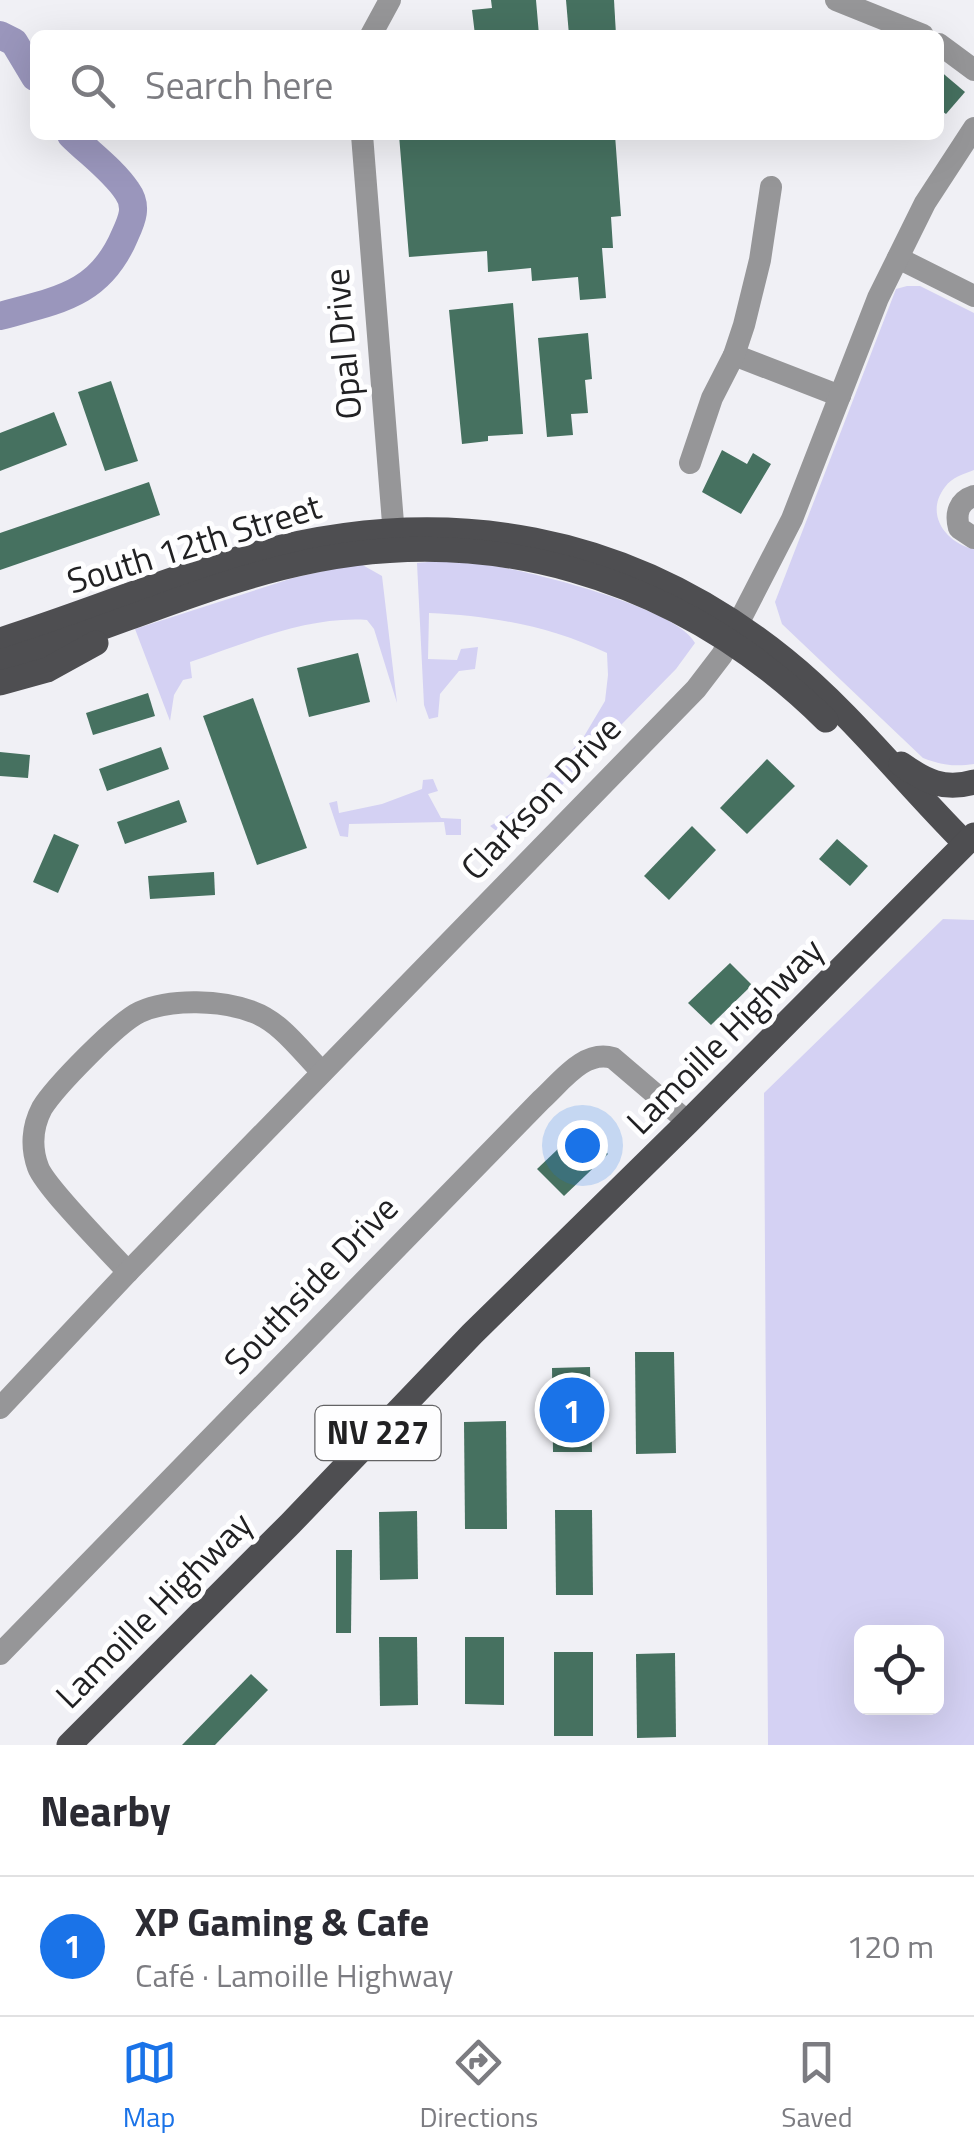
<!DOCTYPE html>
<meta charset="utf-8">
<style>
body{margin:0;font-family:"Titillium Web",sans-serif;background:#f7f7f7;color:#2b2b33}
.controls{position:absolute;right:30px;bottom:30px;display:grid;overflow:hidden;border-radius:15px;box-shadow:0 10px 40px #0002}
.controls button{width:90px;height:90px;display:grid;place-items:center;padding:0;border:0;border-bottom:2px solid #e1e1e2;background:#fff;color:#2b2b33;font:50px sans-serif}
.you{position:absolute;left:582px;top:1145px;width:35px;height:35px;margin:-25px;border:8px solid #fff;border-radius:50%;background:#1a73e8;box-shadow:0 0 0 15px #1a73e833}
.badge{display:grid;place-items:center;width:65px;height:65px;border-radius:50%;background:#1a73e8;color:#fff;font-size:32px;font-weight:700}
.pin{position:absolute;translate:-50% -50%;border:5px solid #fff;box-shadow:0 2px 10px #0006}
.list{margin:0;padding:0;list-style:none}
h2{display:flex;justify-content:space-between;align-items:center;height:130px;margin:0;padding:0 40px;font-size:42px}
h2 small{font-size:32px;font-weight:400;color:#7c7c81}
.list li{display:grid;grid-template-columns:65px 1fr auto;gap:30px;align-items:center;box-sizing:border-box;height:140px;padding:0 40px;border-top:2px solid #e1e1e2}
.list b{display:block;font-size:38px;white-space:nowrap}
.list p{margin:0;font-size:32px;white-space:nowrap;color:#7c7c81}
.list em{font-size:32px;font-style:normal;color:#7c7c81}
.icon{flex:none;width:55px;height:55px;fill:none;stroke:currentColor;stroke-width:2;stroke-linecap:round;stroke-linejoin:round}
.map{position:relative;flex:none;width:974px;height:1745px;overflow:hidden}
.search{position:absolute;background:#fff;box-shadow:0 10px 40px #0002;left:30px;right:30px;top:30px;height:110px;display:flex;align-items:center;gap:25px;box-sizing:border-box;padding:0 35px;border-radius:15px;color:#7c7c81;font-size:38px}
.sheet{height:270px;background:#fff}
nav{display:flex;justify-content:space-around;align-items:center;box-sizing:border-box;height:140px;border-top:2px solid #e1e1e2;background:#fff;font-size:28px;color:#7c7c81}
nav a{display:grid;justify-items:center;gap:5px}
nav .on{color:#1a73e8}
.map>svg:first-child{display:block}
.green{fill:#d4d1f3;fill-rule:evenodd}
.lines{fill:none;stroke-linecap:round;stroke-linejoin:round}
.river{stroke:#9a96bc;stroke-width:28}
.building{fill:#467160}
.minor{stroke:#969698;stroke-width:22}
.major{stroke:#4e4e51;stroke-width:25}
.labels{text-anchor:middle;stroke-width:10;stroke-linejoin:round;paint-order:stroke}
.shield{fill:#fefeff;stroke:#636365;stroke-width:2.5}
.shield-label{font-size:32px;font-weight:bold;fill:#212123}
.street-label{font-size:35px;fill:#212123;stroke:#fefeff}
</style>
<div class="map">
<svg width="974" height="1745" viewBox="0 0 974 1745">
<rect width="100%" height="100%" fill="#f0f0f5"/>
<g class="green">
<path d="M907 286H920L974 313V470C964 474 952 477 945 487 924 514 946 543 974 549V764C955 767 941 765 923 758L782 624 775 602 896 289Z"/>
<path d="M438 561C458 563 480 563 500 567 539 574 678 609 695 643L676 669 508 840 490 826 517 810 583 738 605 701 608 675 607 653C549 626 493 616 429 613L428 659 457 660 461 649 478 647 475 669 459 671 440 694 438 717 429 719 424 705 417 563Z"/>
<path d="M359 563 382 576 397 703 374 629 367 620C307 616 246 643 190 662L192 678 183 680 174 695 170 721 135 629 293 578Z"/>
<path d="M433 779 438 791 428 794 441 818 461 819V835H446L444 822 349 824 348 837 340 836 329 803 337 801 339 813 382 804 422 789 423 780Z"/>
<path d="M943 919 974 920V1745H768L764 1093ZM862 1632H936V1708H862Z"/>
</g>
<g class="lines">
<g class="river">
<path d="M0 35 14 42 35 77"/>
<path d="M0 316C58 300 100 295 125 235 132 220 138 206 127 191 113 170 89 153 71 135"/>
</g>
</g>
<g class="building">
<path d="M491 0H536L539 35H475L472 10 492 8Z"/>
<path d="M566 0H614L616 35H569Z"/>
<path d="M939 70 965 92 946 114 939 109Z"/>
<path d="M399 135H615L621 216 611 217 613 248H602L606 298 580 300 578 277 532 281 531 268 488 272 487 251 409 257Z"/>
<path d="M513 303 523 434 488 436V441L462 444 449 310Z"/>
<path d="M588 333 592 379 585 380 588 413 571 414 573 435 547 437 538 338Z"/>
<path d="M111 381 138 461 105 471 78 392Z"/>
<path d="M54 412 67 445 0 471V433Z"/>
<path d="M722 450 747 464 753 453 771 464 741 514 702 492Z"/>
<path d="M149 482 160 515 0 570V533Z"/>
<path d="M358 653 370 702 309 717 297 668Z"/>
<path d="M148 693 155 716 93 735 86 713Z"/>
<path d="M253 698 307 848 257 865 203 716Z"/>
<path d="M161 747 169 769 107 791 99 769Z"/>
<path d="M0 752 30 755 28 778 0 776Z"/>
<path d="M767 759 795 786 747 834 720 808Z"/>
<path d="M179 800 187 822 125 844 117 822Z"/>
<path d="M692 826 716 850 669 900 644 876Z"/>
<path d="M54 834 79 845 58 893 33 882Z"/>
<path d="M837 839 868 866 850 886 819 859Z"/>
<path d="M214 872 215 895 150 899 148 876Z"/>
<path d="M730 963 752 985 711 1025 688 1003Z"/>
<path d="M581 1127 608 1154 564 1196 537 1169Z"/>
<path d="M635 1352H674L676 1453 636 1454Z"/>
<path d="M590 1367 592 1452H553L552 1368Z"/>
<path d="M506 1421 507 1529H465L464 1422Z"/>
<path d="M555 1510H592L593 1595H556Z"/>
<path d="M417 1511 418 1579 380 1580 379 1512Z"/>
<path d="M336 1550H352L351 1633H336Z"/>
<path d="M379 1637H417L418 1705 380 1706Z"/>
<path d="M465 1637H504V1705L465 1704Z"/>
<rect x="554" y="1652" width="39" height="84"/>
<path d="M675 1653 676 1737 637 1738 636 1654Z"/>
<path d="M251 1674 268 1690 215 1745H182Z"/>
</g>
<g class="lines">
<g class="minor">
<path d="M836 0 923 35"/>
<path d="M371 35 390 0"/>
<path d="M939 44 974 70"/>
<path d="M362 135 395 548"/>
<path d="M898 258 974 296"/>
<path d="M734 355 840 396"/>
<path d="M690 463 712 398 734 355 744 325 760 260 771 187"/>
<path d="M974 496C959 501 955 513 959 528L974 538"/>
<path d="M128 1272C110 1252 45 1187 38 1167 31 1148 32 1127 42 1108 55 1087 118 1022 140 1012 171 998 222 1000 253 1012 281 1022 301 1051 322 1072"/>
<path d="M0 1408 128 1272 696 689 722 655 792 519 878 298 925 203 974 128"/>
<path d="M0 1654 541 1100C561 1082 584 1049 613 1058L688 1122"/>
</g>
<g class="major">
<path d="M0 640C86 613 170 577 258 553 448 502 629 534 784 659 850 712 904 782 964 842"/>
<path d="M0 662C95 634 186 592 281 568 482 516 679 575 826 720"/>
<path d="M0 683 47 670 96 643"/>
<path d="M901 764C925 781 944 791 974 782"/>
<path d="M69 1745 290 1524 472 1334 688 1122 974 835"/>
</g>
</g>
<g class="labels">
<rect class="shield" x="315.5" y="1406" width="125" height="54" rx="8"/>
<g class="shield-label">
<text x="378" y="1444">NV 227</text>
</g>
<g class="street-label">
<text transform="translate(343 344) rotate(-95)" y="12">Opal Drive</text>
<text transform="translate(194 544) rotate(-17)" y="12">South 12th Street</text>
<text transform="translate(541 798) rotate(-46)" y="12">Clarkson Drive</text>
<text transform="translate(725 1036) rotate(-45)" y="12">Lamoille Highway</text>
<text transform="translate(311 1285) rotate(-46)" y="12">Southside Drive</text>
<text transform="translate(154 1610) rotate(-45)" y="12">Lamoille Highway</text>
</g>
</g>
</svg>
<div class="controls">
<button><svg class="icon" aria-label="locate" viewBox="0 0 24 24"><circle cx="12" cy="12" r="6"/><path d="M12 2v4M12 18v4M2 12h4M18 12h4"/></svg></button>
</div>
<div class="you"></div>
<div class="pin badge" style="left:572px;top:1410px">1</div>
<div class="search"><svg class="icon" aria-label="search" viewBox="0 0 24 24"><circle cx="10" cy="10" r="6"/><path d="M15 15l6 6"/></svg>Search here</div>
</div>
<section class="sheet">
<h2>Nearby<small></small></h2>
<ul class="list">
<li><span class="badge">1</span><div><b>XP Gaming &amp; Cafe</b><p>Café · Lamoille Highway</p></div><em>120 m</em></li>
</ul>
</section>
<nav>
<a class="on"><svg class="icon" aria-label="map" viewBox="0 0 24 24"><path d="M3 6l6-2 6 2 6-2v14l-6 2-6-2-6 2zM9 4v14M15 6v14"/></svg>Map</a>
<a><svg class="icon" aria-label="directions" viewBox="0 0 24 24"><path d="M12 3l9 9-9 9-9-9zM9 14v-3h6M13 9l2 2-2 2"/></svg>Directions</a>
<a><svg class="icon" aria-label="saved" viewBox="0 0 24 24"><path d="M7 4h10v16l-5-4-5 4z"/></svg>Saved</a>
</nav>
